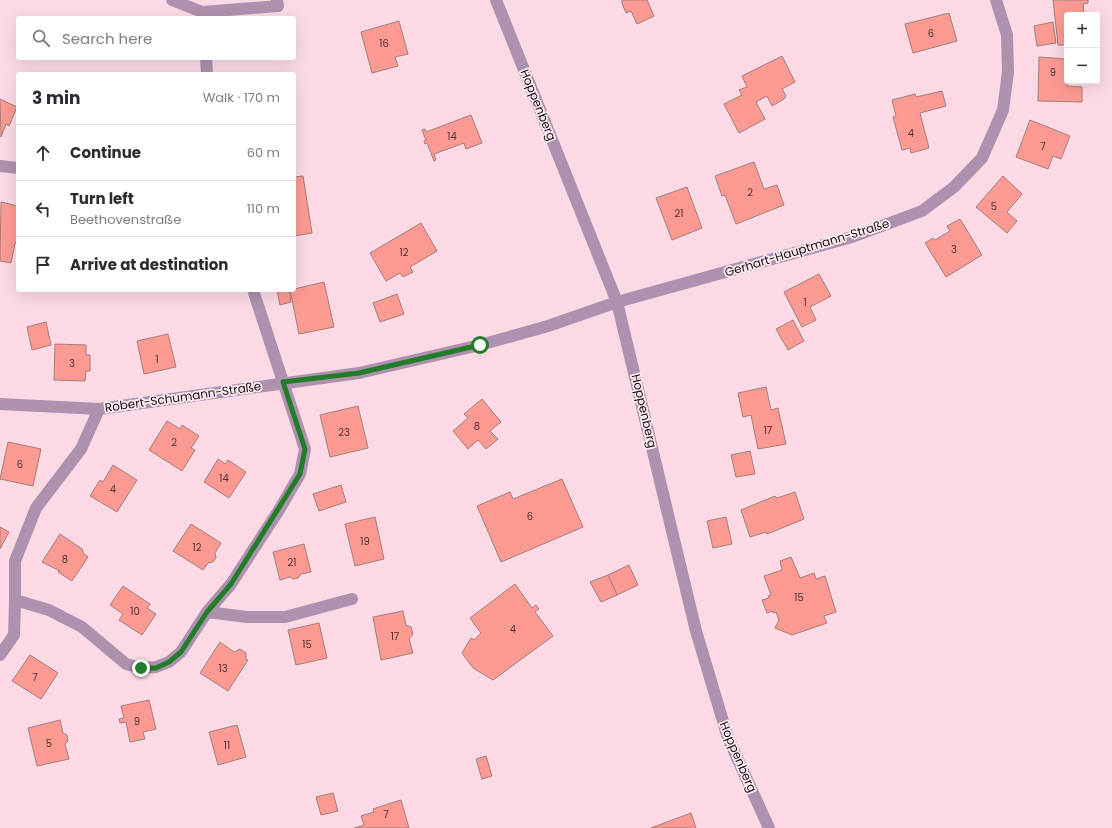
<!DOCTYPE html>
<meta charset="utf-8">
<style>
body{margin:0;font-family:Poppins,sans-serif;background:#f7f7f7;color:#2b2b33}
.controls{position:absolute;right:12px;top:12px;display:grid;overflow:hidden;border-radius:4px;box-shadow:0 4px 16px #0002}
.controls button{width:36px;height:36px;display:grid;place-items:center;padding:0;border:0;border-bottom:1px solid #e1e1e2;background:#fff;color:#2b2b33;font:20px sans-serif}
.stop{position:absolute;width:12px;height:12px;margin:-9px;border:3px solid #237c2a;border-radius:50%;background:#fff}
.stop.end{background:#237c2a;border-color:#fff;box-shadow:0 1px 4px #0008}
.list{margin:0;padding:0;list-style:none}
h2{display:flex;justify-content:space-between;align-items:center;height:52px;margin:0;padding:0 16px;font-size:17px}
h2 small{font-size:13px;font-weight:400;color:#7c7c81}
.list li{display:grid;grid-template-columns:26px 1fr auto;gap:12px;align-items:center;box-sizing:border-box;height:56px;padding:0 16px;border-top:1px solid #e1e1e2}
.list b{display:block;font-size:15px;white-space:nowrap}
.list p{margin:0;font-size:13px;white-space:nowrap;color:#7c7c81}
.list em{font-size:13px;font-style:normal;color:#7c7c81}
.icon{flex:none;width:22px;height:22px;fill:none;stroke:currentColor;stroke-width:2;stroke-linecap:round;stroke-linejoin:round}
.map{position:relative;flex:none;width:1112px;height:828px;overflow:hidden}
.search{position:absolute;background:#fff;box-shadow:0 4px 16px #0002;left:16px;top:16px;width:280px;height:44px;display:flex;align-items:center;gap:10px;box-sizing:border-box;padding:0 14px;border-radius:4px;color:#7c7c81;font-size:15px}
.panel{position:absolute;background:#fff;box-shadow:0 4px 16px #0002;left:16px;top:72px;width:280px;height:220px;border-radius:4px}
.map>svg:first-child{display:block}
.building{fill:#fb9a92;stroke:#a47d79}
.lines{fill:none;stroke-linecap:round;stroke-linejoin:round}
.street{stroke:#ae91ae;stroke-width:12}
.route{stroke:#237c2a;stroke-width:5}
.labels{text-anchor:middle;stroke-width:3.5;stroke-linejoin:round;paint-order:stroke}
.number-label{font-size:10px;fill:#523031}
.street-label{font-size:12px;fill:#190c11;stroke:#fdedf2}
</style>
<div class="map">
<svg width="1112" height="828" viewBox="0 0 1112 828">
<rect width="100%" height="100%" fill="#fbdae5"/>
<g class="building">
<path d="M622 0H647L654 16 637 24 631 11 626 13 622 3Z"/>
<path d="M1053 0H1088V3L1083 4 1084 15H1067V33L1064 34 1065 45H1058Z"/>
<path d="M949 13 957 41 913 53 905 24Z"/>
<path d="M399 21 408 54 395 57 398 66 372 73 361 32Z"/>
<path d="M1053 22 1056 43 1037 46 1034 26Z"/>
<path d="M782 56 795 82 782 89 786 96 784 99 772 106 767 96 756 102 765 119 739 133 724 104 742 95 739 90 747 87 742 76Z"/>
<path d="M1039 57 1067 59V86L1082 87V102L1038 101Z"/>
<path d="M942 91 946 106 920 113 929 148 911 153 910 148 902 150 893 117 896 116 892 100 915 94 916 97Z"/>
<path d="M0 99 17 107 9 126 6 124 1 137Z"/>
<path d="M471 115 482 143 466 149 464 143 434 154 436 160 434 161 427 143 425 144 424 141 426 140 422 130 425 129 426 132Z"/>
<path d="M1030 120 1070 136 1061 159 1053 156 1048 169 1016 157Z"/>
<path d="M754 162 764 189 777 185 784 205 736 224 725 195 722 196 715 176Z"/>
<path d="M303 176 312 233 294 236V177Z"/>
<path d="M1003 176 1022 194 1007 212 1017 221 1007 233 976 207Z"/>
<path d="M687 187 702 228 672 240 656 198Z"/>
<path d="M1 202 18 206V243H15L11 263 0 261Z"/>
<path d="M960 219 982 255 946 277 925 243 933 238 935 240 950 231 947 226Z"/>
<path d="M421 223 437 251 410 267 413 272 403 277 400 273 386 281 370 253Z"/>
<path d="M819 274 831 296 810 307 816 320 802 327 784 292Z"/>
<path d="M324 282 334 327 299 334 290 290Z"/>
<path d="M277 290H289L291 302 280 305Z"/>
<path d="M397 294 404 314 380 322 373 303Z"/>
<path d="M793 320 804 341 788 350 776 329Z"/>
<path d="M46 322 51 345 32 350 27 327Z"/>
<path d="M168 334 176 367 144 374 137 341Z"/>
<path d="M55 344 86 345V355H90V371H86L85 381 54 380Z"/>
<path d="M766 387 771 410 778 408 786 444 758 449 751 415 743 417 738 393Z"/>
<path d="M482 399 501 422 490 431 498 439 486 449 478 440 468 449 453 431 468 418 464 414Z"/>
<path d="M358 406 368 448 330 457 320 415Z"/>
<path d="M167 421 180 429 182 425 199 436 191 448 195 450 182 471 149 450Z"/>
<path d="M8 442 41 449 33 486 0 479Z"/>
<path d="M750 451 755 474 736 477 731 455Z"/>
<path d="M218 459 225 464 228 460 246 472 229 498 204 482Z"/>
<path d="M113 465 137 480 117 512 90 496 100 480 103 482Z"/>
<path d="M562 479 583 527 501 562 477 506 510 492 513 499Z"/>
<path d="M341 485 346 502 319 511 313 494Z"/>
<path d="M795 492 804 519 767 534 766 532 750 537 741 510 775 496 777 498Z"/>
<path d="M375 517 384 559 355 566 345 524Z"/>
<path d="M726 517 732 544 713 548 707 521Z"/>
<path d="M191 524 221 543 215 553 216 558 213 562 208 563 203 570 173 551Z"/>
<path d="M0 527 9 532 0 549Z"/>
<path d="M60 534 82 549 83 553 88 557 72 581 58 572 60 571 42 562Z"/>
<path d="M304 544 311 572 301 574 298 578 293 579 290 577 280 580 273 552Z"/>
<path d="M791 557 800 578 814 573 816 579 825 576 836 612 824 616 827 623 792 635 775 628 779 620 776 612 773 613V611L767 613 762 600 769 598 768 596 771 595 764 576 782 570 780 561Z"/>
<path d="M629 565 638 585 617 595 608 575Z"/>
<path d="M608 575 617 595 601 602 590 582Z"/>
<path d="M515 584 532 608 536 605 539 609 535 612 553 636 493 680 473 668 462 653 471 638 474 640 481 633 470 618Z"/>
<path d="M123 586 150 604 147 608 156 614 142 635 119 620 123 614 110 605Z"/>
<path d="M403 611 406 625 411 627 413 634 409 639 413 653 381 660 373 617Z"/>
<path d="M319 623 327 658 296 665 288 630Z"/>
<path d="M220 642 234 652 240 649 246 653V659L248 660 228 691 200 673Z"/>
<path d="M30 655 58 673 41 699 12 681Z"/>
<path d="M149 700 156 729 143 732 145 739 130 742 126 722 120 723 119 719 124 718 121 706Z"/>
<path d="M60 720 63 733 67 735 68 741 65 744 69 759 37 766 28 728Z"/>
<path d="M237 725 246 757 218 765 209 732Z"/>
<path d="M486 756 492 776 482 779 476 759Z"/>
<path d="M333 793 338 811 321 815 316 797Z"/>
<path d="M401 800 409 828H354L364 825 361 816 374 812 373 809Z"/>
<path d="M691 813 696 828H651Z"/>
</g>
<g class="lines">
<g class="street">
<path d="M172 0 202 12 278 6 277 0"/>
<path d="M496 0 617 302 696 631 728 738 769 828"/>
<path d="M206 58 207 74"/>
<path d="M0 166 18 168"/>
<path d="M0 404 99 409 359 373 480 345 548 326 617 302 852 237 922 211 954 187 982 158 1003 110 1008 72 1007 35 996 0"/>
<path d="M15 600V561L36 508 81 449 99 409"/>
<path d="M207 612 247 617H285L352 599"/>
<path d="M0 655 14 635 15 600 49 610 82 627 126 664 141 668 156 667 169 662 181 652 207 612 231 584 279 510 300 474 305 449 253 290"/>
</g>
</g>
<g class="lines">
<path class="route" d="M141 668H156L169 662 181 652 207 612 231 584 300 474 305 449 283 382 359 373 480 345"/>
</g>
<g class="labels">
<g class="number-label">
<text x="931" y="37">6</text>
<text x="384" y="47">16</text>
<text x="1053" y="76">9</text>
<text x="911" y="137">4</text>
<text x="452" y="140">14</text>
<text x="1043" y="150">7</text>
<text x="750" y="196">2</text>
<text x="994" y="210">5</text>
<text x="679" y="217">21</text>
<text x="954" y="253">3</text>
<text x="404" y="256">12</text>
<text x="805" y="306">1</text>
<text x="157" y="363">1</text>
<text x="72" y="367">3</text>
<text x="477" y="430">8</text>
<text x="768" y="434">17</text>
<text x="344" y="436">23</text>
<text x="174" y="446">2</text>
<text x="20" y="468">6</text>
<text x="224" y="482">14</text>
<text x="113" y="493">4</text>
<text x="530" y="520">6</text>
<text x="365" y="545">19</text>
<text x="197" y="551">12</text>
<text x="65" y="563">8</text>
<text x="292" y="566">21</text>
<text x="799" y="601">15</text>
<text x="135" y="615">10</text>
<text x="513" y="633">4</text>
<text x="395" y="640">17</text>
<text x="307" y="648">15</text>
<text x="223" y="672">13</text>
<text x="35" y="681">7</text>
<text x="137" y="725">9</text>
<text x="49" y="747">5</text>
<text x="227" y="749">11</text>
<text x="386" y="818">7</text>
</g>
<g class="street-label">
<text transform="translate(538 105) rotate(68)" y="4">Hoppenberg</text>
<text transform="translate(807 248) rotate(-17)" y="4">Gerhart-Hauptmann-Straße</text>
<text transform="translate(183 397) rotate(-8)" y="4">Robert-Schumann-Straße</text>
<text transform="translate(644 411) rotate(77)" y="4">Hoppenberg</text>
<text transform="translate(738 757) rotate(67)" y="4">Hoppenberg</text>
</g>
</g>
</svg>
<div class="controls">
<button>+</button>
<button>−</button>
</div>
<div class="stop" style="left:480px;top:345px"></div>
<div class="stop end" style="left:141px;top:668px"></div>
<div class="search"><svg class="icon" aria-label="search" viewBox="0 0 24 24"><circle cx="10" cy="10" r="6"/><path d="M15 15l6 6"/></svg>Search here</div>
<section class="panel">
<h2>3 min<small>Walk · 170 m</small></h2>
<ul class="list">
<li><svg class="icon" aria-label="ahead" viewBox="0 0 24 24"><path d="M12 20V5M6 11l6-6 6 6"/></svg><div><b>Continue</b></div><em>60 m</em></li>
<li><svg class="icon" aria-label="left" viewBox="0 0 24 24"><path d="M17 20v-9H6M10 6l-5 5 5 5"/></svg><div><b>Turn left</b><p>Beethovenstraße</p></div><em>110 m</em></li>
<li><svg class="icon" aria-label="arrive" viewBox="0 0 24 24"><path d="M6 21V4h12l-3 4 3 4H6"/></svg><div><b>Arrive at destination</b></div></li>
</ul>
</section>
</div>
